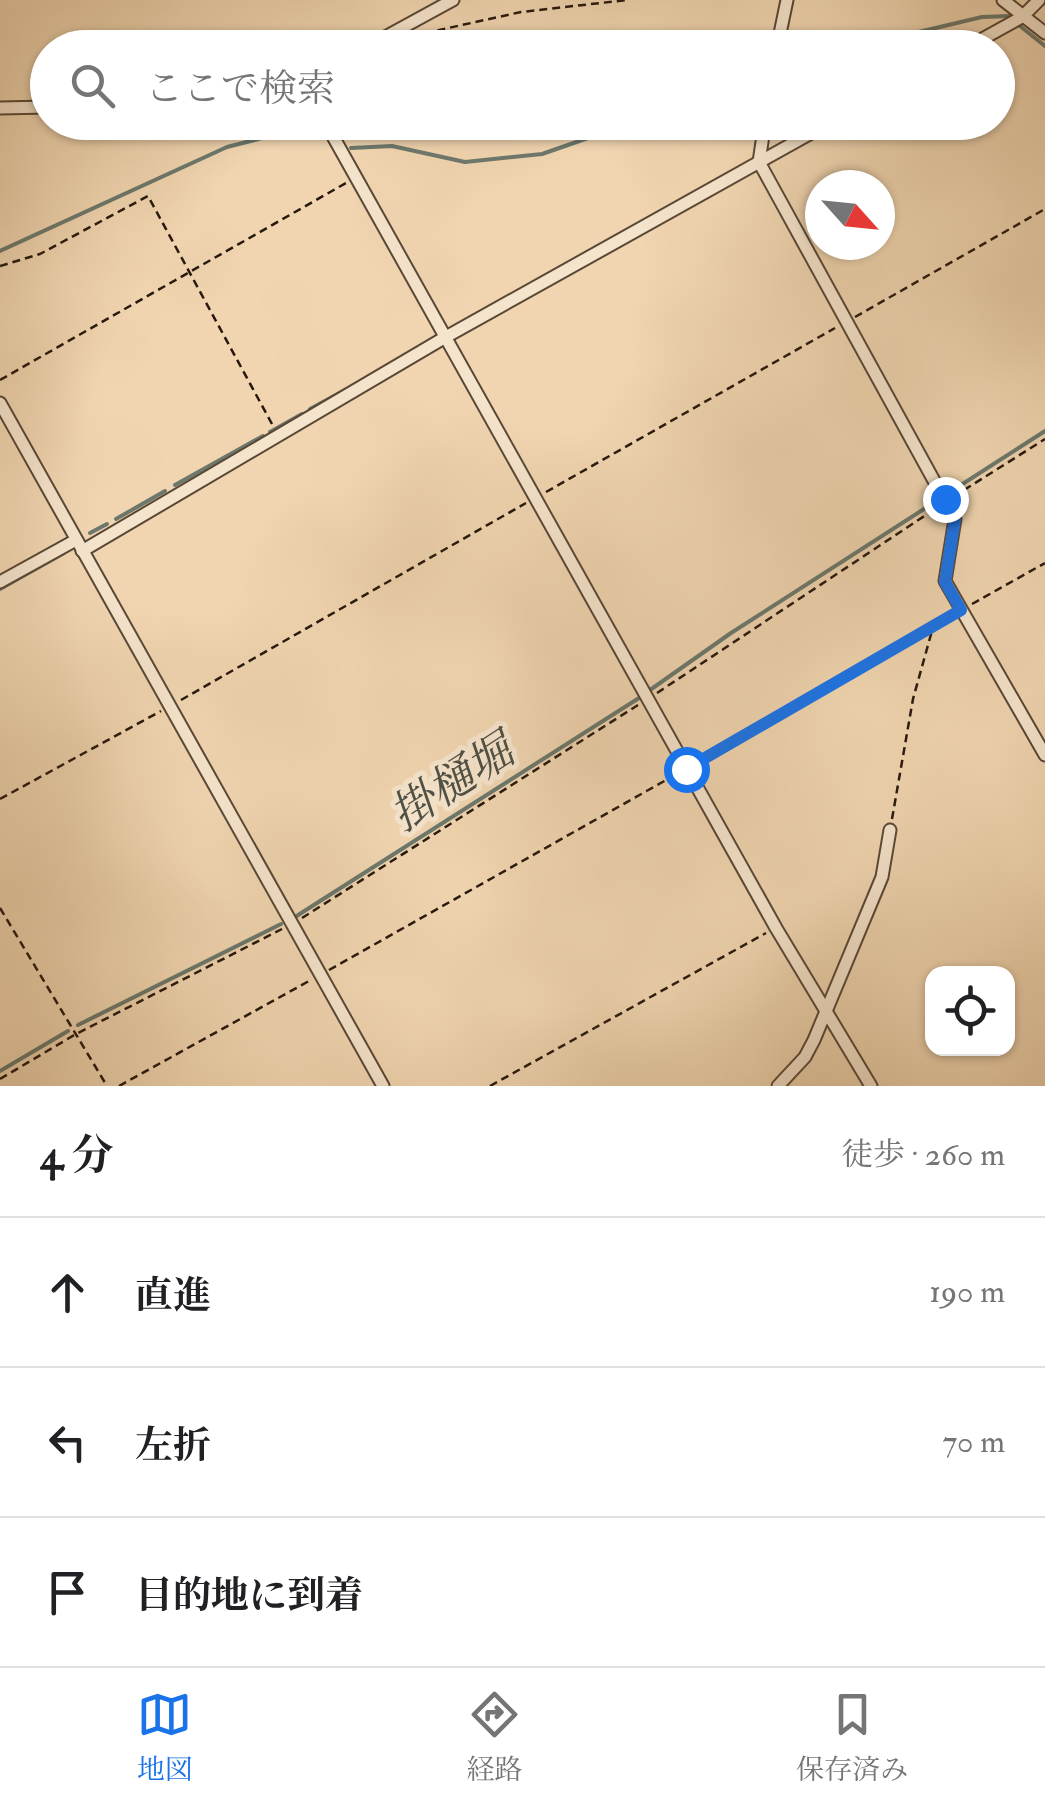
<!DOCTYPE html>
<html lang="ja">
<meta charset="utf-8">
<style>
body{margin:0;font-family:"IM FELL Double Pica","Noto Serif JP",serif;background:#f6f6f6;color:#202124}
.controls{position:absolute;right:30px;bottom:30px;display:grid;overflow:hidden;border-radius:20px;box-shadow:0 2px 8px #0004}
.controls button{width:90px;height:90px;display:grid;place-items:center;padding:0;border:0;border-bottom:2px solid #e0e0e0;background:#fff;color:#202124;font:50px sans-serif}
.compass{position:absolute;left:805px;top:170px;width:90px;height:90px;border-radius:50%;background:#fff;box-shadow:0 2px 8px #0004;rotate:117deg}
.stop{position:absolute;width:30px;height:30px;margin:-22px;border:8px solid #1a73e8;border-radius:50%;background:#fff}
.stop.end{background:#1a73e8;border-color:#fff;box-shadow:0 2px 10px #0008}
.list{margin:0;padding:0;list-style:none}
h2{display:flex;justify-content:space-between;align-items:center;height:130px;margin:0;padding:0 40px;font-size:42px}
h2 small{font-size:32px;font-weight:400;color:#757577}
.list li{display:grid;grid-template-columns:65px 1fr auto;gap:30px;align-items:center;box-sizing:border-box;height:150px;padding:0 40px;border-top:2px solid #e0e0e0}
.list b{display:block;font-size:38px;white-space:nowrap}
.list em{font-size:32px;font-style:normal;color:#757577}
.icon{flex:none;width:55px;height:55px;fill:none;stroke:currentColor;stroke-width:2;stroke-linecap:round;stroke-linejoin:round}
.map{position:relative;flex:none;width:1045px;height:1086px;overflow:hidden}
.search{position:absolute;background:#fff;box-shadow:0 2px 8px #0004;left:30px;right:30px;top:30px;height:110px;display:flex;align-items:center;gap:25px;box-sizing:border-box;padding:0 35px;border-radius:55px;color:#757577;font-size:38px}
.sheet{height:580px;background:#fff}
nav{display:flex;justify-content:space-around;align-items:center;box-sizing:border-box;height:140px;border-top:2px solid #e0e0e0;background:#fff;font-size:28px;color:#757577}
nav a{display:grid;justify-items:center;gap:5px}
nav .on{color:#1a73e8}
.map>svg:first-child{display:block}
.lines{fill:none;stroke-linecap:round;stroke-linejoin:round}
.stream{stroke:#6c786c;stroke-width:4}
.street-casing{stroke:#594736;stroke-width:15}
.path{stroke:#27180d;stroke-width:2.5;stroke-dasharray:8 5;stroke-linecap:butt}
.street{stroke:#f5e4cc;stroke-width:11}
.route{stroke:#1a73e8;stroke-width:12}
.labels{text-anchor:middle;stroke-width:10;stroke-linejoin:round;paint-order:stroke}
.water-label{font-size:45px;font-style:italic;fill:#4f5045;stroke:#f5e4cc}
</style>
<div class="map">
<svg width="1045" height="1086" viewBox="0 0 1045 1086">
<rect width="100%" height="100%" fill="#f0d5b0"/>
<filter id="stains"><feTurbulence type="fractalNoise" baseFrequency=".002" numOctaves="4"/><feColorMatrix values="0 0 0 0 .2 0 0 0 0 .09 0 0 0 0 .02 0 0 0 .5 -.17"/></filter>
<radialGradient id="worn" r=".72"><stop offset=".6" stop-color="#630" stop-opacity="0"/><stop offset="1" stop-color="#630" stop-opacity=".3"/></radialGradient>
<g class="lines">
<g class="stream">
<path d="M1020 26 1045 46"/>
<path d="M851 48 982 17 1009 16"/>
<path d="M351 148 392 146 465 162 542 154 634 122"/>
<path d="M0 251 227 147 266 137 297 136"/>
<path d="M310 409 347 389"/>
<path d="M270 432 302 414"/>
<path d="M175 485 263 436"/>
<path d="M947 494 1045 431"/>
<path d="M116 519 165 491"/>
<path d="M90 533 107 524"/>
<path d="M0 589 64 553"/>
<path d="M650 690 731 633 938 500"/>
<path d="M295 917 639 698"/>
<path d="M78 1025 281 924"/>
<path d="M0 1071 68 1031"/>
</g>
<defs>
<g id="street">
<path d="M1003 0 1045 33"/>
<path d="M365 48 453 0"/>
<path d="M777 48 787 0"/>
<path d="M966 48 1022 17 1039 0"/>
<path d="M0 108 48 107"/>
<path d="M325 122 776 928 871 1086"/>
<path d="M765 122 759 162 955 519 945 581 1045 755"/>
<path d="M0 403 383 1086"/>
<path d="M82 551 444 338 831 122"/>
<path d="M0 582 76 540"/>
<path d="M778 1086 805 1057 814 1040 882 877 890 830"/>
</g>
</defs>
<use href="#street" class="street-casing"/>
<g class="path">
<path d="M412 36 521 12 627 0"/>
<path d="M0 266 40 254 148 196 272 424"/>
<path d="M855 317 1045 209"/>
<path d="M0 380 346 183"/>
<path d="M546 492 835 328"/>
<path d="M953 497 1045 439"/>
<path d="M972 604 1045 563"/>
<path d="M657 693 938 507"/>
<path d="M181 700 526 503"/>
<path d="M695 764 952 616"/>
<path d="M0 799 161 711"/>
<path d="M892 819 913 699 933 627"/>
<path d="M0 908 107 1086"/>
<path d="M302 918 638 705"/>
<path d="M329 970 675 775"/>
<path d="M0 1079 76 1034 282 929"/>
<path d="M119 1086 309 981"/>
<path d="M490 1086 766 933"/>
</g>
<use href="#street" class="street"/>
</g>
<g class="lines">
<path class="route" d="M686 769 961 610 945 582 955 519 945 499"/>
</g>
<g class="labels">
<g class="water-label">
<text transform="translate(451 782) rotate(-33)" y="16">掛樋堀</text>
</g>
</g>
<rect width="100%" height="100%" filter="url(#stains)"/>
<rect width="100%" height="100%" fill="url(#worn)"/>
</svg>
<div class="controls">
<button><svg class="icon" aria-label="locate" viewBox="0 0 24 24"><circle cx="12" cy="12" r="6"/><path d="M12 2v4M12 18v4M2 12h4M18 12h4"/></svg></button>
</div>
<svg class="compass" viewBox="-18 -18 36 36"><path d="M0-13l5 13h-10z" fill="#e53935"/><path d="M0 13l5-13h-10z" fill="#757577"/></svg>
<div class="stop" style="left:686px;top:769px"></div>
<div class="stop end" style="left:945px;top:499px"></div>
<div class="search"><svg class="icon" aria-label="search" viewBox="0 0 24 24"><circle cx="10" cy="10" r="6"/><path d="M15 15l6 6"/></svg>ここで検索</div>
</div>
<section class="sheet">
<h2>4 分<small>徒歩 · 260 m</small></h2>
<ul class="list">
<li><svg class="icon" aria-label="ahead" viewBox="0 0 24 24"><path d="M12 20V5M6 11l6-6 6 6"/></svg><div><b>直進</b></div><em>190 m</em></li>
<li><svg class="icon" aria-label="left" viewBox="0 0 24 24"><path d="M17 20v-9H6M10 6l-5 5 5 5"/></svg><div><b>左折</b></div><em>70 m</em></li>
<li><svg class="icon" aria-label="arrive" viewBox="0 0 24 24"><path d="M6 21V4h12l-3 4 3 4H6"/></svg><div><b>目的地に到着</b></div></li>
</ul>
</section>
<nav>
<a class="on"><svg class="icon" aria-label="map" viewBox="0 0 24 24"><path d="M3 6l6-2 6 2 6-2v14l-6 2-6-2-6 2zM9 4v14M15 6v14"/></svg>地図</a>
<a><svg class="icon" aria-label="directions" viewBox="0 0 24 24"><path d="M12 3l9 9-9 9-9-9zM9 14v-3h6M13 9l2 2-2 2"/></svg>経路</a>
<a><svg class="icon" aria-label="saved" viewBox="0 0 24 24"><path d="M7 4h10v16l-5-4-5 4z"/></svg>保存済み</a>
</nav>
